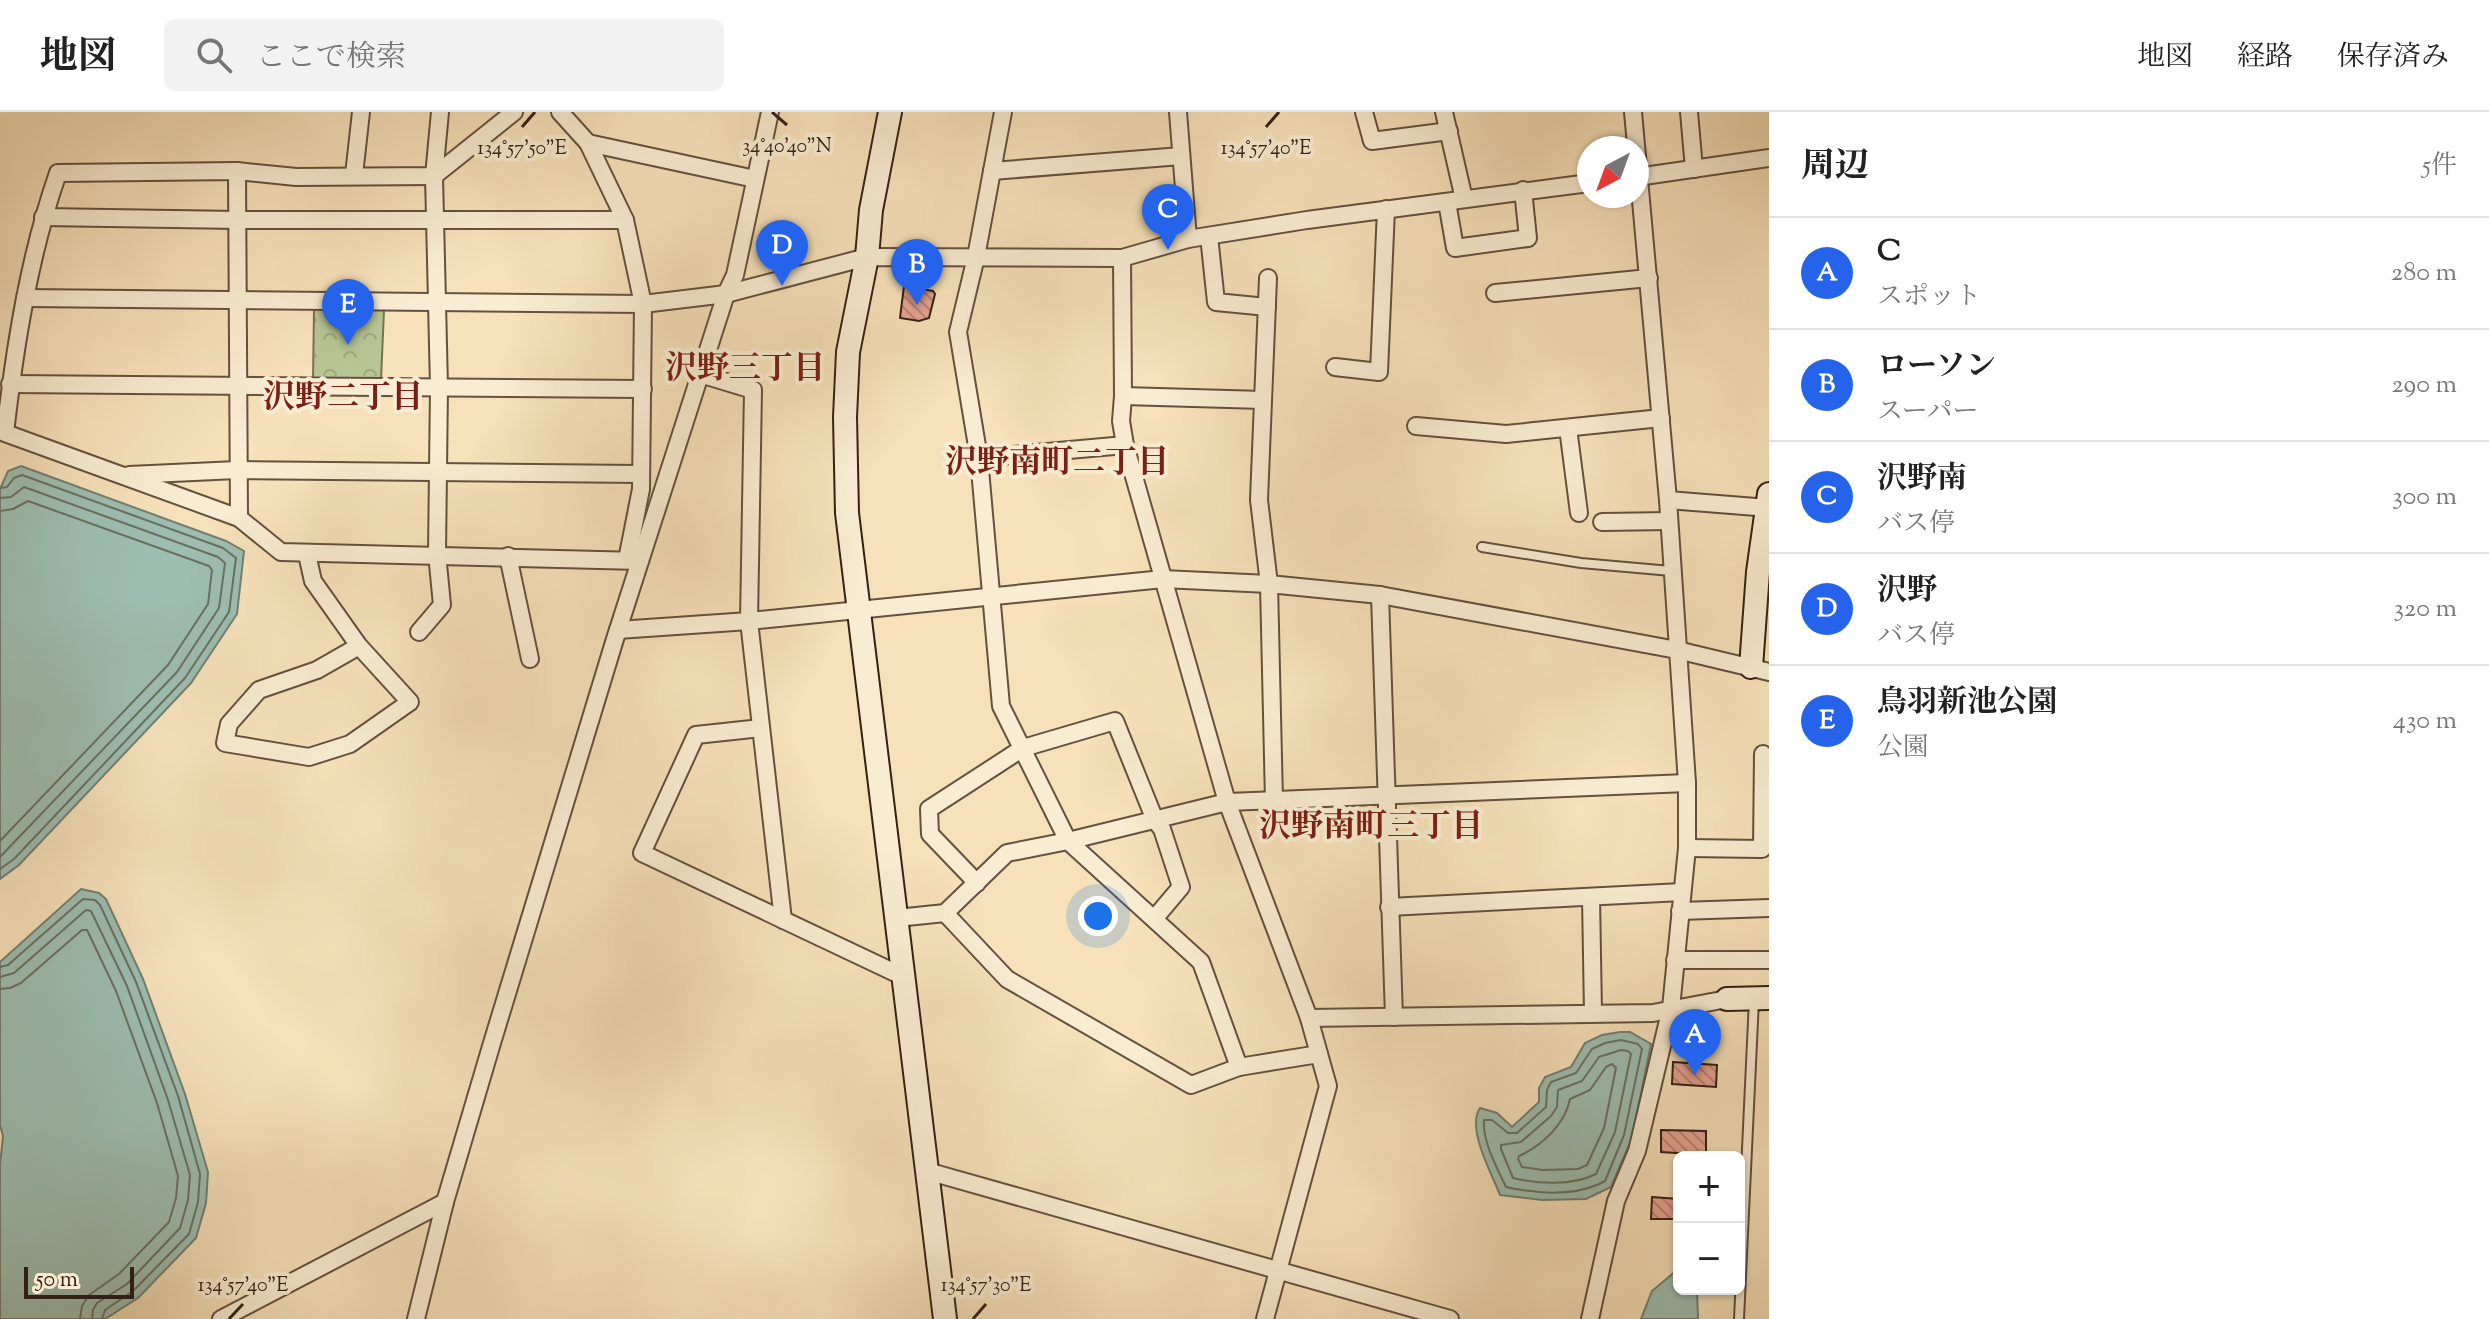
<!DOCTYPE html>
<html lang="ja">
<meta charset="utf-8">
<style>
body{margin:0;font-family:"Sorts Mill Goudy","Noto Serif JP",serif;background:#f2f2f2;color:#222}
.controls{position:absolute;right:24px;bottom:24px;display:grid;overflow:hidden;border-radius:12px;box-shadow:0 2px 6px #0004}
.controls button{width:72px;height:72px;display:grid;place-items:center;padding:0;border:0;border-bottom:2px solid #e0e0e0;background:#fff;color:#222;font:40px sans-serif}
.compass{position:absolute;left:1577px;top:24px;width:72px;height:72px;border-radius:50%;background:#fff;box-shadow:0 2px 6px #0004;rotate:221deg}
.scale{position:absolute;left:24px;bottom:20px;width:110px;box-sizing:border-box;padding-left:8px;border:4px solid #342116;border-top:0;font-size:22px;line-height:28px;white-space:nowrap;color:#342116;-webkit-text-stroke:6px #f9ecd2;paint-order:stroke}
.you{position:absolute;left:1098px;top:804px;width:28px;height:28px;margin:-20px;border:6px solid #fff;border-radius:50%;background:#1a73e8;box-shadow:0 0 0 12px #1a73e833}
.badge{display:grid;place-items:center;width:52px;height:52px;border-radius:50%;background:#2563eb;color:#fff;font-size:26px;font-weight:700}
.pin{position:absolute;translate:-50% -66px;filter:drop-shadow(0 2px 4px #0008)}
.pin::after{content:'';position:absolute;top:42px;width:28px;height:24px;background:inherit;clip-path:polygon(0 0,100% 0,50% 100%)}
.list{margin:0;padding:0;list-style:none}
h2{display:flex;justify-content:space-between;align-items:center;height:104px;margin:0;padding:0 32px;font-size:34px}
h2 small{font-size:26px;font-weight:400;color:#767676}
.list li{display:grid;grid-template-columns:52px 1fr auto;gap:24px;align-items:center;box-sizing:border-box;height:112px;padding:0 32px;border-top:2px solid #e0e0e0}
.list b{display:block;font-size:30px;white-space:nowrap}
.list p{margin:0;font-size:26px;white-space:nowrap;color:#767676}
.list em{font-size:26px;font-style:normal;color:#767676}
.icon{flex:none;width:44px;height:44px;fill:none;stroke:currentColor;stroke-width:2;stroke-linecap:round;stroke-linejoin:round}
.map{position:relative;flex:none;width:1769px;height:1207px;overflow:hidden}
header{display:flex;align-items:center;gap:48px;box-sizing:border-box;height:112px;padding:0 40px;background:#fff;border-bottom:2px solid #e0e0e0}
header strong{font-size:38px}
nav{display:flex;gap:44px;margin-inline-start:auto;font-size:28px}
.search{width:560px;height:72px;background:#f2f2f2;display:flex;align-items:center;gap:20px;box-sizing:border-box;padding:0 28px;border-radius:12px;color:#767676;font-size:30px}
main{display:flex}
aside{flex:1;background:#fff}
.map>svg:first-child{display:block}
.park{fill:url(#park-crowns);stroke:#767255;stroke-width:2}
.water{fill:#9dbeb0;stroke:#737f72;stroke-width:2}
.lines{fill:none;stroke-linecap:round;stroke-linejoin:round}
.shore{stroke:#687063;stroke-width:2}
.building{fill:url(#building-back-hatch);stroke:#342116;stroke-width:2}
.lane-casing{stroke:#64513f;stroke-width:12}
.street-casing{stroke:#64513f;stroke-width:20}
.secondary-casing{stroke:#342116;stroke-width:26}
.lane{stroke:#f9ecd2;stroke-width:8}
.street{stroke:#f9ecd2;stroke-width:16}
.secondary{stroke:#f9ecd2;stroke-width:22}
.ticks{fill:none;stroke:#342116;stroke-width:3}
.labels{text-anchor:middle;stroke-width:8;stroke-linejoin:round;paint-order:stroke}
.neighbourhood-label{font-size:32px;font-weight:bold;fill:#7a1f14;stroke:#f9ecd2}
.ticks-label{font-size:20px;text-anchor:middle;fill:#342116;stroke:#f9ecd2;stroke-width:8;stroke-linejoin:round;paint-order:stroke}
</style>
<header>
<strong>地図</strong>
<div class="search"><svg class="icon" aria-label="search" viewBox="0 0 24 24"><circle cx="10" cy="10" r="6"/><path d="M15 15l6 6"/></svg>ここで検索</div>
<nav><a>地図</a><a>経路</a><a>保存済み</a></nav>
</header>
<main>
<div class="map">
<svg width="1769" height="1207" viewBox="0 0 1769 1207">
<defs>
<pattern id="park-crowns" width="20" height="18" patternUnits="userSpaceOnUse" patternTransform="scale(2)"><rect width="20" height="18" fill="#b7c494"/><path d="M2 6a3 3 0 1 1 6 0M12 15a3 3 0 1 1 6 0" fill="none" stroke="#9ea87f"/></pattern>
<pattern id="building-back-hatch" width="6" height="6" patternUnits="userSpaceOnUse" patternTransform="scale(2)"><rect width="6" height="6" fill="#e6a392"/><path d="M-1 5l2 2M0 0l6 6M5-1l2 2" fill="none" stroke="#bb8476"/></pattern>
</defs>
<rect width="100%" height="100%" fill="#f6e1ba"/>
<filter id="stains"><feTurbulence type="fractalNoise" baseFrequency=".0025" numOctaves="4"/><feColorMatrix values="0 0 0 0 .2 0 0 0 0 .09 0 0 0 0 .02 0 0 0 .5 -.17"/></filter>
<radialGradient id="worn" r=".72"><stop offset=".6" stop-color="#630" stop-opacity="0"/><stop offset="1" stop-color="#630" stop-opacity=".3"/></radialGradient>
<path class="park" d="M314 197 384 198 381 268 313 269Z"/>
<g class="water">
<path d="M21 354 226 429 244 439 237 502 191 571 19 753 0 767V377L8 359Z"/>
<path d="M81 777 99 781 106 787 143 867 185 982 208 1060 206 1091 196 1126 138 1186 105 1207H0V1053L3 1024 0 1013V850Z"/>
<path d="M1620 920H1630L1651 932 1632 1026 1611 1075 1586 1087 1542 1088 1500 1083C1492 1062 1466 1016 1480 996L1497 1001 1512 1015 1539 990V976L1545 965 1571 955 1585 931 1602 923Z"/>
<path d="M1677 1158H1679V1177H1697L1698 1207H1641L1652 1179Z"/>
</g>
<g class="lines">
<g class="shore">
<path d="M0 376 7 375 14 366 22 363 223 436 236 446 229 500 185 566 14 747 0 757"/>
<path d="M0 386 11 385 24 375 218 445 225 451 219 496 177 560 0 745"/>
<path d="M0 399 13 397 28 389 209 454 212 458 208 492 168 553 0 729"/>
<path d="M0 855 8 853 83 787 95 788 100 793 136 870 178 984 200 1062 198 1090 189 1122 133 1179 105 1198 102 1207"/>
<path d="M0 865 14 861 86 798 91 799 127 874 168 988 190 1063 188 1088 180 1116 127 1172 97 1191 93 1198 92 1207"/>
<path d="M0 877 10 876 21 871 82 818H87L116 879 157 991 178 1064 176 1086 169 1110 119 1162 89 1183 82 1194 80 1207"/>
<path d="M1621 928 1638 932 1642 937 1624 1023 1605 1069C1576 1085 1538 1082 1506 1075 1497 1056 1482 1029 1484 1008H1492L1508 1021H1517L1546 995 1547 978 1551 970 1576 961 1592 937 1605 931Z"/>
<path d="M1621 938 1628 939 1631 942 1615 1020 1596 1062C1572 1074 1539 1072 1513 1066L1501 1037V1033L1521 1030 1551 1004 1557 995 1558 978 1582 969 1599 945Z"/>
<path d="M1612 952 1616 956 1604 1016 1587 1053 1578 1057 1543 1058 1522 1055 1518 1047 1519 1044C1543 1033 1565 1012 1570 987L1590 978 1606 955Z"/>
</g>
</g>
<g class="building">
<path d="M904 174 933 179 935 182 929 206 919 209 900 206Z"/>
<path d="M1673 950 1717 953 1716 975 1672 972Z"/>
<path d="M1661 1018 1706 1019V1043L1661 1040Z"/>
<path d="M1652 1085 1679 1087V1107H1651Z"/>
</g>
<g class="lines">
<defs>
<g id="lane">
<path d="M1482 435 1581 451 1671 459"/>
<path d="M1739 1207 1754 888"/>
</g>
<g id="street">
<path d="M560 0 588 31 625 108 643 192 641 377 627 448"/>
<path d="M1003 0 976 145 958 220 979 346 1001 594 1068 729 1227 690 1687 671"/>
<path d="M1178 0 1188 127"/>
<path d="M1364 0 1372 29 1449 19"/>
<path d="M1444 0 1464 87"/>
<path d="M1689 0 1694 57"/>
<path d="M588 31 755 67"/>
<path d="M237 59 239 406 281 440 640 449"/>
<path d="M992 59 1181 44"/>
<path d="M354 63 361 0"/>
<path d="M1637 65 1769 46"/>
<path d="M1447 90 1455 136 1528 126 1523 78"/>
<path d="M43 105 238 108H625"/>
<path d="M1209 124 1216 190 1267 195"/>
<path d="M1122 146 1123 284 1121 309 1125 333 1227 690 1309 906 1328 974 1265 1207"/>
<path d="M1268 166 1259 388 1269 472 1274 689"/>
<path d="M1495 181 1649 166"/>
<path d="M25 186 643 192 726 182 867 145 1122 146 1188 127 1307 108 1589 71"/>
<path d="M1335 255 1379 260 1386 97"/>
<path d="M700 262 753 278 749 509 783 808"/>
<path d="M10 272 643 277"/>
<path d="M1123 284 1263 288"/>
<path d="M1416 314 1506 322 1661 306"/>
<path d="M1568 316 1579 401"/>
<path d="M979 346 1125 333"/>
<path d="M129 363 237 358 641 362"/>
<path d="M1668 388 1769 396"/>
<path d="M239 406 5 321C15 234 29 144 58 61L237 59 296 65 434 64 514 0"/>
<path d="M1602 410 1669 409"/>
<path d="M307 442 313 469 359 534 410 590 350 632 309 645 225 631 229 612 259 578 317 558 359 534"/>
<path d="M508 444 530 547"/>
<path d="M1380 483 1394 905"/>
<path d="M618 518 749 509 1163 467 1269 472 1380 483 1677 538 1769 560"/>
<path d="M419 520 442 493 437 442 439 275 434 64 440 0"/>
<path d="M761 616 696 623 642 741 904 865"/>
<path d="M1687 736 1762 737 1763 642"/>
<path d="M977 771 930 722 929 697 1023 636 1115 609 1155 708 1162 717 1181 775 1154 807"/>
<path d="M1591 785 1593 901"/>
<path d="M1389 795 1682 780"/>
<path d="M1680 799 1769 796"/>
<path d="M945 801 1007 867 1191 973 1239 955 1319 942"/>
<path d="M897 806 945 801 1007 741 1068 729 1201 850 1239 955"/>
<path d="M1675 848H1769"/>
<path d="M1309 906 1653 901 1727 887"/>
<path d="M927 1059 1450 1207"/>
<path d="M221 1207 445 1090"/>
<path d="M416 1207 445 1090 492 931 615 527 726 182 735 163 770 0"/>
<path d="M1590 1207 1616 1089 1637 1039 1671 896 1687 736V671L1668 388 1633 0"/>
</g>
<g id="secondary">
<path d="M890 0 871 98 867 145 848 240 845 305 847 401 945 1207"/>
<path d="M1751 555 1758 460 1769 382"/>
<path d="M1727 887 1769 886"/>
</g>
</defs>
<use href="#lane" class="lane-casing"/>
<use href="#street" class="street-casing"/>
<use href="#secondary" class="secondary-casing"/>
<use href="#lane" class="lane"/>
<use href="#street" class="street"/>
<use href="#secondary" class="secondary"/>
</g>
<path class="ticks" d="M772 0 787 13M522 15 535 0M1266 15 1279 0M229 1207 243 1192M973 1207 986 1192"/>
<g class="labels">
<g class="neighbourhood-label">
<text x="745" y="266">沢野三丁目</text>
<text x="343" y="295">沢野二丁目</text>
<text x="1057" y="360">沢野南町二丁目</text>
<text x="1371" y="724">沢野南町三丁目</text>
</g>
</g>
<g class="ticks-label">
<text x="787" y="40">34°40'40"N</text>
<text x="522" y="42">134°57'50"E</text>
<text x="1266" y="42">134°57'40"E</text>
<text x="243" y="1179">134°57'40"E</text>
<text x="986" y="1179">134°57'30"E</text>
</g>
<rect width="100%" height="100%" filter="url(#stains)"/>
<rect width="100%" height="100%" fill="url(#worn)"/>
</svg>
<div class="controls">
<button>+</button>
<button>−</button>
</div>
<svg class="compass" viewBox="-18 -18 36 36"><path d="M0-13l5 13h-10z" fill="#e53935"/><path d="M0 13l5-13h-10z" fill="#767676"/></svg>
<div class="scale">50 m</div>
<div class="you"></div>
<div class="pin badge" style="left:1695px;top:963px">A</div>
<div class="pin badge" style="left:917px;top:193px">B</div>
<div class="pin badge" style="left:1168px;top:138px">C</div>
<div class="pin badge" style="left:782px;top:174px">D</div>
<div class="pin badge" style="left:348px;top:233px">E</div>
</div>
<aside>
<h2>周辺<small>5件</small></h2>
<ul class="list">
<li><span class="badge">A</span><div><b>C</b><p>スポット</p></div><em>280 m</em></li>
<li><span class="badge">B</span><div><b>ローソン</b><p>スーパー</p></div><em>290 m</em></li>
<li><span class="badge">C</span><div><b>沢野南</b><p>バス停</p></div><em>300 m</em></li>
<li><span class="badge">D</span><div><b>沢野</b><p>バス停</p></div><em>320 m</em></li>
<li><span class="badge">E</span><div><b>鳥羽新池公園</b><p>公園</p></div><em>430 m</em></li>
</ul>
</aside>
</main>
